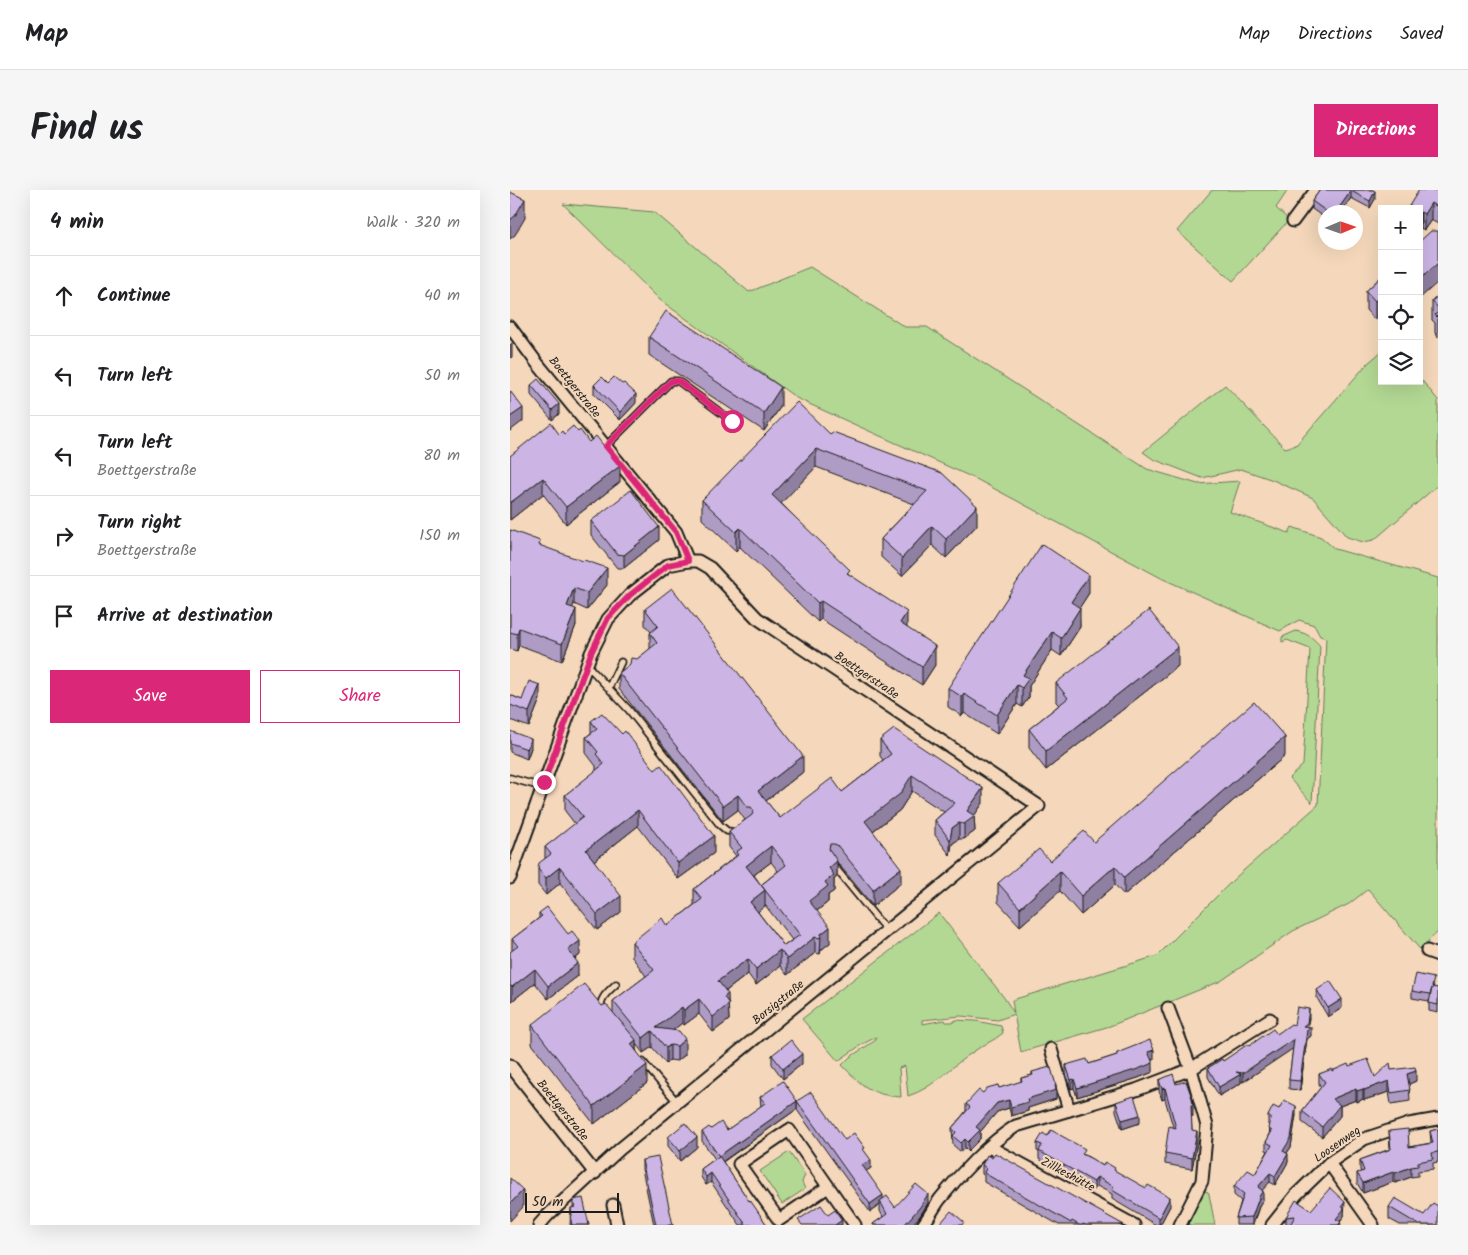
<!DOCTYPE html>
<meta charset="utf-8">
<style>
body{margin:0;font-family:Kalam,sans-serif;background:#f6f6f6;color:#202124}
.controls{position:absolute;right:15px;top:15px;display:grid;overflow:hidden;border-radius:0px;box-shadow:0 5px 20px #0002}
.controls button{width:45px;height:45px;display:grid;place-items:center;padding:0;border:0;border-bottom:1px solid #e0e0e0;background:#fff;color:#202124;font:25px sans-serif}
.compass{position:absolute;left:808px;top:15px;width:45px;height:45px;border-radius:50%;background:#fff;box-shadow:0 5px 20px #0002;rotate:88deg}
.scale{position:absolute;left:15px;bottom:12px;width:94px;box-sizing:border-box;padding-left:5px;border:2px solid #1c1c1c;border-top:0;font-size:14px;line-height:18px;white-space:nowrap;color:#1c1c1c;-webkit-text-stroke:4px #f5d8bb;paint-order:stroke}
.stop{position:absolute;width:15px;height:15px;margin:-11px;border:4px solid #db2777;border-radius:50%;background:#fff}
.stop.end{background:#db2777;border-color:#fff;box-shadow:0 1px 5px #0008}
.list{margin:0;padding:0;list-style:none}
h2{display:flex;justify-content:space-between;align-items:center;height:65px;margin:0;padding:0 20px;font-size:21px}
h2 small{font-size:16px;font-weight:400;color:#757577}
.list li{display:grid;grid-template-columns:32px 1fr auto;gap:15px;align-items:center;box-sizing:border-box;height:80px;padding:0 20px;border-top:1px solid #e0e0e0}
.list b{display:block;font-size:19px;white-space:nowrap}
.list p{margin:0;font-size:16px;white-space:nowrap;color:#757577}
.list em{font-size:16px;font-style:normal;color:#757577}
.actions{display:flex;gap:10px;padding:15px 20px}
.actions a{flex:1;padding:11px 0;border:1px solid #db2777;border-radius:0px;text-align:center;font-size:18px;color:#db2777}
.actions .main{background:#db2777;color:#fff}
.icon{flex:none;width:28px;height:28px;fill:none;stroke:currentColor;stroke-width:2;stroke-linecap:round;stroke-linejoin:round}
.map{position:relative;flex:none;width:928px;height:1035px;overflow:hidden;border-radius:0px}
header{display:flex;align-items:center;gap:30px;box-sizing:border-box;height:70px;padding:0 25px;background:#fff;border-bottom:1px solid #e0e0e0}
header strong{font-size:24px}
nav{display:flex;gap:28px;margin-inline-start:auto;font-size:18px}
.intro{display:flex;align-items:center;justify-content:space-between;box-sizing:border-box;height:120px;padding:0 30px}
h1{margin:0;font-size:35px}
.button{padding:12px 22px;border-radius:0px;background:#db2777;color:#fff;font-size:18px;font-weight:700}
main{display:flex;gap:30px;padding:0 30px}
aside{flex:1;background:#fff;border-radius:0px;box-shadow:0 5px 20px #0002}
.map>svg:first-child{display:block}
.green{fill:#b3d893;stroke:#687a58}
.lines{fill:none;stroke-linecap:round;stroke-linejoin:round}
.service-casing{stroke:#1c1c1c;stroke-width:9}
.minor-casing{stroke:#1c1c1c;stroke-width:15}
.service{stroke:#f5d8bb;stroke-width:5.5}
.minor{stroke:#f5d8bb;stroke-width:11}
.wall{fill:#af9cc5;stroke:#1c1c1c;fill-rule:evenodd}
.shaded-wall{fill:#8f7fa0;stroke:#1c1c1c}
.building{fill:#ccb5e5;stroke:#1c1c1c;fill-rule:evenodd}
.route{stroke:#db2777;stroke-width:6}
.labels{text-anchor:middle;stroke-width:4.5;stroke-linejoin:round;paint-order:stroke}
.street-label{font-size:12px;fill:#1c1c1c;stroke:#f5d8bb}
</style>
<header>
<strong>Map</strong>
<nav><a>Map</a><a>Directions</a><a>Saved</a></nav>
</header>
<div class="intro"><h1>Find us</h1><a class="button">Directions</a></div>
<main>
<aside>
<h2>4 min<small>Walk · 320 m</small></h2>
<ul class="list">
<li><svg class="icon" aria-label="ahead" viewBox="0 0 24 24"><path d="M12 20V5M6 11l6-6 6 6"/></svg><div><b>Continue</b></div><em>40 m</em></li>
<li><svg class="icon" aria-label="left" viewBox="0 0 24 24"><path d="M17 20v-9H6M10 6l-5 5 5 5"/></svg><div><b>Turn left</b></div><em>50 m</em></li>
<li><svg class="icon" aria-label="left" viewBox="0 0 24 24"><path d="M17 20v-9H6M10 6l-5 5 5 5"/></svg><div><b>Turn left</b><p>Boettgerstraße</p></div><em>80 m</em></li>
<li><svg class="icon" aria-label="right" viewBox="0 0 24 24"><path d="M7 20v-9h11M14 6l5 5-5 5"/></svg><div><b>Turn right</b><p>Boettgerstraße</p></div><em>150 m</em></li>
<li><svg class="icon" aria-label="arrive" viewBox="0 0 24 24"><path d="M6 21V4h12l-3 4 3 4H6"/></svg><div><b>Arrive at destination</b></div></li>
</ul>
<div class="actions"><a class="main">Save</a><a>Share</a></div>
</aside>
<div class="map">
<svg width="928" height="1035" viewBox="0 0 928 1035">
<rect width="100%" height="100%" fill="#f5d8bb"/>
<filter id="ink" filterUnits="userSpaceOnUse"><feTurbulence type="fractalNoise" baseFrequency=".02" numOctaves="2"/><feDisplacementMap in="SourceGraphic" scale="10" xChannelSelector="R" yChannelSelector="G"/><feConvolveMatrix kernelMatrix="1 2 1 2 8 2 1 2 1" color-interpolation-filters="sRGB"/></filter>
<g filter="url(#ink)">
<g class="green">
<path d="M702 0H778L766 18 779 30 723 91 667 41Z"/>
<path d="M53 14 144 22 239 102 300 77 395 137H417L637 279 688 294 730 291 720 322 779 343 782 337 811 347 825 359 928 388V742L919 750 914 764 858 699 839 714 783 741 711 791 600 836 511 862 504 824 488 830 451 826 412 830V834L435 830 436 832H445V830L466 831 491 836 493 843C484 851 472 855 463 862 441 876 424 898 398 906L395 876 389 878 391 907C361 905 352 896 332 875L340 867 366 850V847L351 855 328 871 292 829 429 723 495 809 504 823 502 810 647 766 725 688 808 615 816 448 810 446 804 435 789 430 770 441 653 389 468 290 288 209 150 110Z"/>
<path d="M872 161V191H909V187L928 210V295L864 350 853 352 837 347 803 308 763 290 731 279 692 288 643 269 633 262 715 195 775 258 786 255 857 174Z"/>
<path d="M786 441C796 443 804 448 810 456L802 613 779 588 793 575 800 459 777 450 772 452V447Z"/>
<path d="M279 962 295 985 292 992 295 999 272 1014 250 981Z"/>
<path d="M695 1001 698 1002 699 1004 705 1035H674L692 1003Z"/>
</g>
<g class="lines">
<defs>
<g id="service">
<path d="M96 256 161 191H168L222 231"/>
<path d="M77 475 119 520 210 635 217 641 225 642"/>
<path d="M99 497 111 472"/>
<path d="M0 588 32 597"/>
<path d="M323 675 377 741"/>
<path d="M91 820C89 808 98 802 106 794"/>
<path d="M133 872 167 912"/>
</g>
<g id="minor">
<path d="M783 31 806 0"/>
<path d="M0 137 27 173 166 342 178 371"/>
<path d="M0 688 81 463 98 429 120 405 158 375 178 371H188L200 378 247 428 529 616 110 959 38 1025 29 1035"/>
<path d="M917 761 928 765"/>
<path d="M658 818 681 879 760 829"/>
<path d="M541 859 559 920"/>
<path d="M0 875 85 983"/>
<path d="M480 957 624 1035"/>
<path d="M819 973 863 1035"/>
<path d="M318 997 269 1030 229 974 279 940 345 1035"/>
<path d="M103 1015 107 1035"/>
<path d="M413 1035C419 1027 424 1017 430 1009 449 985 480 952 506 936L626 900 681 879 697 936 692 991 670 1035"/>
<path d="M762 1035 786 1005 819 973 854 949 899 934 928 929"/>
</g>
</defs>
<use href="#service" class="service-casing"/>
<use href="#minor" class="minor-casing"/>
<use href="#service" class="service"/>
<use href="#minor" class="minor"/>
</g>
<g class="wall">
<path d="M810 0H863L865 9 860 18 841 8 831 22H816V29L802 19V11Z"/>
<path d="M928 0V34L921 30 914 40 911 38 910 40 909 39V19H899V16Z"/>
<path d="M872 86V124L865 130 856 120V101Z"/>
<path d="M928 106V147L925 143V133L922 130V111Z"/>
<path d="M139 147 271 216 254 241 139 165Z"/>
<path d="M98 193 126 213 110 230 84 204V195Z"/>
<path d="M21 195 49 224 42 230 21 205Z"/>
<path d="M68 242 110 292 56 334 33 304 0 330V266L49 244H54Z"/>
<path d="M320 244 432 283 467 335 436 368 422 355 392 386 371 367V349L404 314 306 277 271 313 340 385 397 438 425 475 412 495 311 429 308 432 230 357 226 361 192 329V310Z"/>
<path d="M81 331 149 350 114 378H107L81 345Z"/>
<path d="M0 340 30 356 97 395 77 420 64 414 62 418 66 435 52 471 9 455 7 461 0 459Z"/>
<path d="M579 403 569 418 570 437 551 466 542 460 519 496V507L512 517 507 514 487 544 454 523 452 526 438 517V498Z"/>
<path d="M135 419 293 582 256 611 270 628 332 602 373 570 370 566V550L473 613 464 626 465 641 454 649H449L442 654 440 665 425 645V630L434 622 402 601 390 620 363 641 391 693 363 716 327 672V687L324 689V701L318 705V712L307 721 320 753 311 760 310 764 305 763 277 785 270 776 246 795 238 784 216 801 218 813 219 830 203 842 189 824 174 835 172 833 163 840 175 865 167 871 160 870 156 874 142 857 133 863 126 854V859L137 893 84 934 22 854V835L92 816 103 823V811L136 786 122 767V752L157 736 184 715V699L226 666 219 657V642L235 630 228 620 213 631 109 499V483L140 459V443L141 442 135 435ZM261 672 268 681 251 695 244 685ZM255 715 282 750 274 756 248 722Z"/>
<path d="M668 476 536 580 519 558V539L549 515 546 512V493Z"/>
<path d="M0 505 12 510 30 509 19 537 0 530Z"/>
<path d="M81 531 204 663 168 689 128 636 84 671 111 722 87 740 50 693 36 705 28 695V679L35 669V657L65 634 55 621V605L86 581V576L76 563V547L81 543Z"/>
<path d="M0 541 21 558 17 569 0 562Z"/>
<path d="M775 566 614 705 605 695 571 725 550 701 510 736 488 712V693L584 652Z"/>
<path d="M29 723 70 765 65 769 68 786 38 809 25 793 2 811 0 809V764L2 761V749L29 728Z"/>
<path d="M924 796 923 797 928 798V823L919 821V811L902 808V801Z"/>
<path d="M807 800 832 818 818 827 807 808Z"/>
<path d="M799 828 797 836 801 846 797 849 790 900 779 899V890L783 858 733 892 731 891V893L709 906 698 887V878L713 871 739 856 767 844Z"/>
<path d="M607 863 644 869H642L643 882 628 888 567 907 564 898 561 899 556 884V875L579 874 607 865Z"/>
<path d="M262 865 292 874 273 889 262 874Z"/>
<path d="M839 876 865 887 881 880 906 891 899 894 900 911 881 914 879 902 854 910 853 909 847 912 846 910 830 916V926L812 947 792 932V921L811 897 809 894V884Z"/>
<path d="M522 882 546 895V909L518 918V921L501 926 499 918 487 922 470 942V949L458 961 455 958 451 962 443 955 442 938 456 921V914L473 903 511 892V888L522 885Z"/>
<path d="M649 890 666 894 683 926H681L682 940 687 952 682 979 655 974V963L663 937 655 909 652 910 649 901Z"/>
<path d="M250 907 287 919 213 972 239 1011 257 1035H230L201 992 196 995 191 987V979L205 969 192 951V942L201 939 217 940 251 916Z"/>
<path d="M287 911 335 950 355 962 361 978 356 981 373 1009 385 1017 418 1013 410 1026 402 1035H363V1034L373 1027 370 1021V1015L360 1022 287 920Z"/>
<path d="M606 912 630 933 612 939 606 921Z"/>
<path d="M769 919 786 925 781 957 777 963 778 972 765 995 760 992 752 1000 753 1010 750 1014 743 1035H726V1028L731 1011 724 1005V996L745 984 758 961 756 960V952L759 947 760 935H758V926Z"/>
<path d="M928 939V972L923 973V979L908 981V986L901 987 885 993 883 992 853 1003 847 993V983L851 982 850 980V970L880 959 879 941 899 957 921 953 920 941Z"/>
<path d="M158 947 187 957 170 971 158 956Z"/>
<path d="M527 953 575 965 593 976 605 981 660 1016 650 1035H646L602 1009V1004L587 996 584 1000 529 969V962L527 961Z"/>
<path d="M132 970 163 1035H144L132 979Z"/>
<path d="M472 975 614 1035H549L474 992V985L472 984Z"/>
<path d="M63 1010 79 1035H60L61 1018 63 1017Z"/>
<path d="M879 1017 914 1025 928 1035H890L879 1029Z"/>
<path d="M801 1020H835L834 1021V1026L830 1031 831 1035 776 1034V1027Z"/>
</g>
<g class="shaded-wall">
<path d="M841 1V8L831 22H826Z"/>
<path d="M865 1V9L860 18V11Z"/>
<path d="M15 9V28L5 45 0 49V30Z"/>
<path d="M921 13V30L914 40V24Z"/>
<path d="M911 22V38L910 40V23Z"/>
<path d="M928 73V92L909 109V90Z"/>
<path d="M871 105V124L865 130V111Z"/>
<path d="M2 153V167L0 169V155Z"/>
<path d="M271 197V216L254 241V223Z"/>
<path d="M126 204V213L110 230V222Z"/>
<path d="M49 214V224L42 230V220Z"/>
<path d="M13 218V231L0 241V227Z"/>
<path d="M306 259V277L262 323V305Z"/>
<path d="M110 276V292L56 334V317Z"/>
<path d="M33 288V304L0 330V313Z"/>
<path d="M467 316V335L436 368V349Z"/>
<path d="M422 336V355L392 386V368Z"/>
<path d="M149 337V350L114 378V365Z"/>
<path d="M230 338V357L226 361V342Z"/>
<path d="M97 378V395L77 420V403Z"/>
<path d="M579 385V403L561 431V412Z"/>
<path d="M64 398V414L57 432V416Z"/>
<path d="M311 411V429L308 432V413Z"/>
<path d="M570 418V437L551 466V448Z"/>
<path d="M66 419V435L52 471V454Z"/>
<path d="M397 422V441L390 433Z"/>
<path d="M9 438V455L7 461V444Z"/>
<path d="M542 442V460L519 496V507L512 517V498L513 485Z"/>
<path d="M425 456V475L412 495V477Z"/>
<path d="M668 457V476L536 580V561Z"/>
<path d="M30 495V509L19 537V522Z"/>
<path d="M507 495V514L487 544V525Z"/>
<path d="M454 504V523L452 526V507Z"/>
<path d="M775 547V566L614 705V687Z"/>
<path d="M21 549V558L17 569V559Z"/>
<path d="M293 566V582L248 617V601Z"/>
<path d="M402 585V601L390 620 355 647V631Z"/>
<path d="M473 598V613L464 626 465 641 454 649V634L457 621Z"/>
<path d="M228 605V620L213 631V616Z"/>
<path d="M128 620V636L76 677V660Z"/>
<path d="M449 633V649L442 654 440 665V650L442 638Z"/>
<path d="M204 646V663L168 689V673Z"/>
<path d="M261 656V672L236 691V676Z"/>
<path d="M327 671V687L324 689V701L318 705V712L299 727V711L315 692 319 678Z"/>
<path d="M605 676V695L571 725V706Z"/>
<path d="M50 677V693L36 705V688Z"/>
<path d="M391 678V693L363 716V700Z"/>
<path d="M550 682V701L510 736V718Z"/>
<path d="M255 700V716L240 728V712Z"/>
<path d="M111 706V722L87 740V724Z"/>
<path d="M320 737V753L311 760 310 764 311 744Z"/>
<path d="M305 747V763L277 785V769Z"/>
<path d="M70 751V765L58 774V760Z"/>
<path d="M270 760V776L246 795V779Z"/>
<path d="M238 769V784L208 807V791Z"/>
<path d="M68 773V786L38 809V796Z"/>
<path d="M25 779V793L2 811V797Z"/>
<path d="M218 804 219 830 203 842V827L214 807Z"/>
<path d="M189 809V824L174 835V820Z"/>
<path d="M832 809V818L818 827V818Z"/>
<path d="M172 817V833L150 851 146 838Z"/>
<path d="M799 819V828L797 840 801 837V846L797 849 790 900 793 836Z"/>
<path d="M142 841V857L133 863V848Z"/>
<path d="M175 849V865L167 871V856Z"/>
<path d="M784 849V858L733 892V883Z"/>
<path d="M126 850V869L121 854Z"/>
<path d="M160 855V870L156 874V858Z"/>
<path d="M644 860V869L638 871V862Z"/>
<path d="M292 864V874L273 889V879Z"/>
<path d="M643 873V882L628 888 567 907V898Z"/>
<path d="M137 875V893L84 934V916Z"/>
<path d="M906 881V891L897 895V884Z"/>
<path d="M731 884V893L709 906V897Z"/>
<path d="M564 889V898L561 899V890Z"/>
<path d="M879 891V902L854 910V900Z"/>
<path d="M546 895V909L518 918V921L501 926V917Z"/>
<path d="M655 898V909L652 910V899Z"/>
<path d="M846 899V910L830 916V926L812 947V937L822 909Z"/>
<path d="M853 899V909L847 912V901Z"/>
<path d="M499 910V918L487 922 470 942V949L458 961V952L466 937 487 913Z"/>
<path d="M287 911V919L209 974V966Z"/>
<rect x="681" y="915" width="2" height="11"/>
<path d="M786 916V925L781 957 773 969V961Z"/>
<path d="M630 925V933L612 939V930Z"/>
<path d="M687 941V952L682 979V968Z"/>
<path d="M187 947V957L170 971V961Z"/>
<path d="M455 949V958L451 962V953Z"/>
<path d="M778 964V972L765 995V986Z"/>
<path d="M361 970V978L352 984V975Z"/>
<path d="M901 977V987L885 993V983Z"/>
<path d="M883 982V992L853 1003V993Z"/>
<path d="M201 983V992L196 995V987Z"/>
<path d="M760 983V992L748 1005V997Z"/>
<path d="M587 987V996L584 1000V992Z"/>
<path d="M13 1000V1017L0 1031V1014Z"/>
<path d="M753 1001V1010L750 1014 742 1035V1027L750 1005Z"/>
<path d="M418 1004V1013L410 1026 402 1035H393Z"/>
<path d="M373 1005V1013L370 1011V1015L360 1022V1014Z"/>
<path d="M660 1007V1016L650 1035H649V1028Z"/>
<path d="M835 1012 834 1026 827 1035 826 1029 832 1016Z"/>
<path d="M332 1030V1035H325Z"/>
</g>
<g class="building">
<path d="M810 0H863L865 1 860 11 841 1 826 22H817L802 11Z"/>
<path d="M909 0H928V17L921 13 914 24 911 22 910 23H909V19H903L899 16Z"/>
<path d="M0 2 15 9 5 26 0 30Z"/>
<path d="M921 41H928V73L909 90V52Z"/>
<path d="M872 86V106L865 111 856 101Z"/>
<path d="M928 106V118L922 111Z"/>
<path d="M156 121 271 197 254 223 139 147Z"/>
<path d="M928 122V128L925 125Z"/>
<path d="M92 187 98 193 104 187 112 194 114 193 126 204 110 222 84 195Z"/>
<path d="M28 189 49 214 42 220 21 195Z"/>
<path d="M0 201 13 218 0 227Z"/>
<path d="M287 212 320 244 323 242 432 283 467 316 436 349 422 336 392 368 371 349 417 301 306 259 262 305 340 380 337 383 397 422 390 433 425 456 412 477 311 411 308 413 230 338 226 342 192 310Z"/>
<path d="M41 233 49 244 52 241 54 244 63 236 68 242 70 240 79 252 86 246 110 276 56 317 33 288 0 313V266Z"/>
<path d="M121 300 149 337 114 365 107 364 81 331Z"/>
<path d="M0 340 30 351 29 355 73 371 74 370 97 378 77 403 64 398 57 416 66 419 52 454 9 438 7 444 0 442Z"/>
<path d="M532 354 579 385 561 412 570 418 551 448 542 442 513 485 519 488 512 498 507 495 487 525 454 504 452 507 438 498Z"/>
<path d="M162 398 293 566 248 601 270 628 322 588 332 602 381 564 370 550 384 539 473 598 457 621 465 626 454 634 449 633 442 638 440 650 425 630 445 613 402 585 390 604 355 631 391 678 363 700 327 655 324 654H320L319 659 327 671 319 678 324 685 315 692 318 696 299 711 320 737 311 744 310 748 305 747 277 769 270 760 246 779 238 769 208 791 218 804 214 807 219 814 203 827 189 809 174 820 172 817 146 838 169 841 175 849 167 856 160 855 156 858 142 841 133 848 103 811 144 780 122 752 152 728 157 736 192 709 184 699 228 665 226 662 232 658 219 642 242 625 244 621 241 617H237L228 605 213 616 109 483 120 474 121 468 127 469 147 453 140 443 148 436 135 419ZM261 656 276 675 251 695 290 745 274 756 240 712 255 700 236 676Z"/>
<path d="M639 420 668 457 536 561 519 539 558 508 546 493Z"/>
<path d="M19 491 30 495 19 522 0 515V505L12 510Z"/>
<path d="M744 512 775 547 614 687 605 676 571 706 550 682 510 718 488 693 529 659 540 671 574 641 584 652Z"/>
<path d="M92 523 112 544 115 541 145 580 151 575 204 646 168 673 128 620 76 660 111 706 87 724 50 677 36 688 28 679 29 673 41 664 35 657 73 627 55 605 94 574 86 564 88 562 76 547 87 539 81 531Z"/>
<path d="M0 541 21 549 17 559 0 553Z"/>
<path d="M37 717 58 744 62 741 70 751 58 760 68 773 38 796 25 779 2 797 0 795V762L8 756 2 749 32 726 29 723Z"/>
<path d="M906 784 924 788 922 797 928 798V815L919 813 922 798 920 804 902 801Z"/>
<path d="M820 791 832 809 818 818 807 800Z"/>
<path d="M74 794 92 816 96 814 126 850 121 854 137 875 84 916 22 835Z"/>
<path d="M787 817 799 819 797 833 793 836 801 837 797 840 790 891 779 890 784 849 733 883 726 882 731 884 709 897 698 878 712 869 713 871 738 854 739 856 763 839 767 844 781 834 784 835Z"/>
<path d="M281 850 292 864 273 879 262 865Z"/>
<path d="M640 850 644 860 638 862 643 873 628 879 567 898 564 889 561 890 556 875 577 869 579 874 607 865V863Z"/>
<path d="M858 869 865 887 880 873 881 880 905 877 906 881 897 884 900 900 881 903 879 891 854 900 853 899 847 901 846 899 822 909 830 915 812 937 792 921 815 892 809 884 822 879V881L838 874 839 876Z"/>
<path d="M540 877V879L541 878 546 895H545L546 900 517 909 518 912 501 917 499 910 487 913 466 937 470 940 458 952 455 949 451 953 443 946 446 942 442 938 460 917 456 914 469 900 473 903 477 898 488 895 489 898 512 891 511 888 523 885 522 882Z"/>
<path d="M663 884 666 894 676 891 682 908 683 915H681L682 940 687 941 682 968 655 963 659 936 666 938 655 898 652 899 649 890Z"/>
<path d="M273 891 287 911 209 966 192 942 199 937 201 939 211 932 217 940 255 913 250 907Z"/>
<path d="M301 902 335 950 344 943 355 958 353 959 361 970 352 975 373 1005 360 1014 287 911Z"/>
<path d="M624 906 630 925 612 930 606 912Z"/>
<path d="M774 910 786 916 781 948 773 961 778 964 765 986 760 983 748 997 753 1001 750 1005 742 1027 726 1028 734 1004 724 996 738 980 745 984 762 955 756 952 762 941 759 939 761 928 758 926 763 916 769 919Z"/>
<path d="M175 933 187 947 170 961 158 947Z"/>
<path d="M898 939 899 957 923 953 920 941 928 939V962L922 963 923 969 908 972V976L901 977 885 983 883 982 853 993 847 983 854 981 850 970 881 959 879 941Z"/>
<path d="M541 940 575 959 572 964 582 969 593 976 595 972 605 978 604 980 636 998 638 995 660 1007 649 1028 602 1000 604 997 587 987 584 992 529 961 532 955 527 953 533 943 537 946Z"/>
<path d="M485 963 614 1035H576L573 1034 572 1035H569L562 1031 561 1033 474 983 476 978 472 975 477 965 482 968Z"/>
<path d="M209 966 239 1011 240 1010 257 1035H236L201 983 196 987 191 979Z"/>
<path d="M148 967 163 1035H146L132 970Z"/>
<path d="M0 988 13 1000 0 1014Z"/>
<path d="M406 994 418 1004 410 1017 395 1034 393 1035H364L363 1034 377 1024 370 1011 377 1006 385 1017Z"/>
<path d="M820 998 835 1012 832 1016 834 1019 826 1029 831 1032 828 1035H780L785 1026 776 1027 786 1010 801 1020Z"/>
<path d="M73 1008 79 1035H62L60 1026H62L61 1018 65 1017 63 1010Z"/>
<path d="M885 1008 914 1025 923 1013 928 1016V1035H909L879 1017Z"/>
<path d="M311 1015 318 1025 325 1020 332 1030 325 1035H292L288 1030Z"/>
<path d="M441 1021 454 1032 452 1035H429Z"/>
</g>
</g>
<g class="lines" filter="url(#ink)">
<path class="route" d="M34 592 81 463 98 428 120 405 158 375 178 371 166 342 96 256 161 191H168L222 231"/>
</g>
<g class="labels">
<g class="street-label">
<text transform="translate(65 197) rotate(51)" y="4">Boettgerstraße</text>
<text transform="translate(357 485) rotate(34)" y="4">Boettgerstraße</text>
<text transform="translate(268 812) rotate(-39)" y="4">Borsigstraße</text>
<text transform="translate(53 920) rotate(51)" y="4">Boettgerstraße</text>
<text transform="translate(827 954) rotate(-35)" y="4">Loosenweg</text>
<text transform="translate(558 984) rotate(28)" y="4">Zillkeshütte</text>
</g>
</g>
</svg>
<div class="controls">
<button>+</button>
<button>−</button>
<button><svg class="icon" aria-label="locate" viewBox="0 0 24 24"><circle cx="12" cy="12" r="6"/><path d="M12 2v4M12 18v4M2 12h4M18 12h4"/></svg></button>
<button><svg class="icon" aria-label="layers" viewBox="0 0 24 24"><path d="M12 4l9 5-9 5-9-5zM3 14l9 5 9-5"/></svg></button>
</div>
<svg class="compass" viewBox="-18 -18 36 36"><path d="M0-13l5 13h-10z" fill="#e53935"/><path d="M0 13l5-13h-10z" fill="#757577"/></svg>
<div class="scale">50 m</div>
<div class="stop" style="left:222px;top:231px"></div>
<div class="stop end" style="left:34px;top:592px"></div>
</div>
</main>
